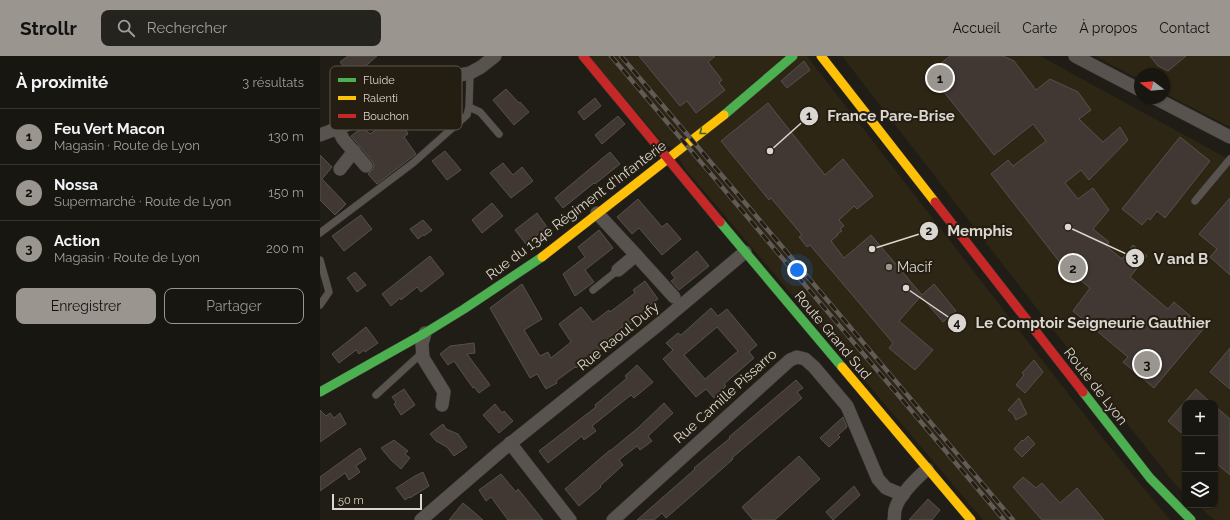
<!DOCTYPE html>
<html lang="fr">
<meta charset="utf-8">
<style>
body{margin:0;font-family:Raleway,sans-serif;background:#25231e;color:#f1f3f6}
.controls{position:absolute;right:12px;bottom:12px;display:grid;overflow:hidden;border-radius:8px;box-shadow:0 1px 3px #0004}
.controls button{width:36px;height:36px;display:grid;place-items:center;padding:0;border:0;border-bottom:1px solid #363530;background:#181610;color:#f1f3f6;font:20px sans-serif}
.compass{position:absolute;left:814px;top:12px;width:36px;height:36px;border-radius:50%;background:#181610;box-shadow:0 1px 3px #0004;rotate:286deg}
.scale{position:absolute;left:12px;bottom:10px;width:90px;box-sizing:border-box;padding-left:4px;border:2px solid #dbd7d0;border-top:0;font-size:11px;line-height:14px;white-space:nowrap;color:#dbd7d0;-webkit-text-stroke:3px #241e12;paint-order:stroke}
.you{position:absolute;left:477px;top:214px;width:14px;height:14px;margin:-10px;border:3px solid #fff;border-radius:50%;background:#1a73e8;box-shadow:0 0 0 6px #1a73e833}
.badge{display:grid;place-items:center;width:26px;height:26px;border-radius:50%;background:#9a968f;color:#111;font-size:13px;font-weight:700}
.pin{position:absolute;translate:-50% -50%;border:2px solid #fff;box-shadow:0 1px 4px #0006}
.list{margin:0;padding:0;list-style:none}
h2{display:flex;justify-content:space-between;align-items:center;height:52px;margin:0;padding:0 16px;font-size:17px}
h2 small{font-size:13px;font-weight:400;color:#9f9f9f}
.list li{display:grid;grid-template-columns:26px 1fr auto;gap:12px;align-items:center;box-sizing:border-box;height:56px;padding:0 16px;border-top:1px solid #363530}
.list b{display:block;font-size:15px;white-space:nowrap}
.list p{margin:0;font-size:13px;white-space:nowrap;color:#9f9f9f}
.list em{font-size:13px;font-style:normal;color:#9f9f9f}
.actions{display:flex;gap:8px;padding:12px 16px}
.actions a{flex:1;padding:9px 0;border:1px solid #9a968f;border-radius:8px;text-align:center;font-size:14px;color:#9a968f}
.actions .main{background:#9a968f;color:#111}
.icon{flex:none;width:22px;height:22px;fill:none;stroke:currentColor;stroke-width:2;stroke-linecap:round;stroke-linejoin:round}
.map{position:relative;flex:none;width:910px;height:464px;overflow:hidden}
header{display:flex;align-items:center;gap:24px;box-sizing:border-box;height:56px;padding:0 20px;background:#9a968f;color:#111}
header strong{font-size:19px}
nav{display:flex;gap:22px;margin-inline-start:auto;font-size:14px}
.search{width:280px;height:36px;background:#25231e;display:flex;align-items:center;gap:10px;box-sizing:border-box;padding:0 14px;border-radius:8px;color:#9f9f9f;font-size:15px}
main{display:flex}
aside{flex:1;background:#181610}
.map>svg:first-child{display:block}
.built{fill:#2e2615}
.building{fill:#413833;stroke:#55514c;fill-rule:evenodd}
.lines{fill:none;stroke-linecap:round;stroke-linejoin:round}
.lane-casing{stroke:#393631;stroke-width:8}
.street-casing{stroke:#393631;stroke-width:14}
.fast-casing{stroke:#393631;stroke-width:10}
.slow-casing{stroke:#393631;stroke-width:10}
.jam-casing{stroke:#393631;stroke-width:10}
.lane{stroke:#595350;stroke-width:7}
.street{stroke:#595350;stroke-width:13}
.fast{stroke:#4caf50;stroke-width:9}
.slow{stroke:#ffc107;stroke-width:9}
.jam{stroke:#c62828;stroke-width:9}
.rail-casing{stroke:#605b57;stroke-width:4.5}
.rail{stroke:#241e12;stroke-width:3;stroke-dasharray:9;stroke-linecap:butt}
.oneway{stroke:#365f2e}
.poi-dot{fill:#9a968f;stroke:#241e12;stroke-width:1.5}
.labels{text-anchor:middle;stroke-width:4;stroke-linejoin:round;paint-order:stroke}
.street-label{font-size:14px;fill:#dbd7d0;stroke:#241e12}
.poi-label{font-size:14px;fill:#dbd7d0;stroke:#241e12;text-anchor:start}
.key{fill:#241e12;stroke:#5b564b;stroke-width:1}
.key-label{font-size:11px;fill:#dbd7d0}
.leader{fill:none;stroke:#dbd7d0;stroke-width:1.5}
.callout-dot{fill:#dbd7d0;stroke:#241e12;stroke-width:1.5}
.mark-label{font-size:12px;text-anchor:middle;font-weight:bold;fill:#111}
.callout-label{font-size:15px;text-anchor:middle;font-weight:bold;fill:#dbd7d0;stroke:#241e12;stroke-width:4;stroke-linejoin:round;paint-order:stroke}
</style>
<header>
<strong>Strollr</strong>
<div class="search"><svg class="icon" aria-label="search" viewBox="0 0 24 24"><circle cx="10" cy="10" r="6"/><path d="M15 15l6 6"/></svg>Rechercher</div>
<nav><a>Accueil</a><a>Carte</a><a>À propos</a><a>Contact</a></nav>
</header>
<main>
<aside>
<h2>À proximité<small>3 résultats</small></h2>
<ul class="list">
<li><span class="badge">1</span><div><b>Feu Vert Macon</b><p>Magasin · Route de Lyon</p></div><em>130 m</em></li>
<li><span class="badge">2</span><div><b>Nossa</b><p>Supermarché · Route de Lyon</p></div><em>150 m</em></li>
<li><span class="badge">3</span><div><b>Action</b><p>Magasin · Route de Lyon</p></div><em>200 m</em></li>
</ul>
<div class="actions"><a class="main">Enregistrer</a><a>Partager</a></div>
</aside>
<div class="map">
<svg width="910" height="464" viewBox="0 0 910 464">
<rect width="100%" height="100%" fill="#201d16"/>
<g class="built">
<path d="M269 0H487L781 380 850 464H663L366 114 352 91 345 90Z"/>
<path d="M522 0H720L910 104V464H895L877 449H895V347H865V438L854 427 728 267Z"/>
<path d="M775 0H910V71L844 37V18H820V24Z"/>
</g>
<g class="building">
<path d="M28 0H57L40 15 37 11 29 17 20 6Z"/>
<path d="M319 0H395L388 6 402 24 399 27 405 34 376 57 367 45 360 50Z"/>
<path d="M630 0H683L694 5 716 34 730 23 758 36 771 54 759 63 783 86 800 71 808 84 769 124 761 114 745 127 758 143 773 132 789 154 773 173 789 186 786 190 802 203 813 189 827 200 810 221 848 253 854 246 884 272 834 332 803 306 808 301 753 255 770 232 742 209 671 118 688 104 693 110 726 85 713 68 674 99 609 17Z"/>
<path d="M830 0H866L848 15 838 10Z"/>
<path d="M484 5 490 14 467 32 461 25Z"/>
<path d="M186 33 199 47 200 46 209 56 194 69 173 44Z"/>
<path d="M275 42 281 50 264 64 258 56Z"/>
<path d="M93 43 106 61 86 74 88 78 84 81 96 98 57 128 48 118 53 113 54 109 52 105 31 80 43 71 50 78 81 57 78 53Z"/>
<path d="M448 47 505 119 523 103 553 140 537 153 534 150 519 164 524 170 520 173 522 175 517 178 518 179 511 185 524 202 551 179 602 239 614 228 636 255 623 266 601 240 579 265 613 294 595 314 569 292 573 287 490 189 487 191 479 181 482 179 451 142 449 144 401 85Z"/>
<path d="M298 60 305 68 282 88 275 79Z"/>
<path d="M860 81 890 105 845 162 837 155 830 164 828 162 822 169 802 153Z"/>
<path d="M125 95 141 114 127 124 112 105Z"/>
<path d="M290 96 300 108 275 128 274 127 243 152 235 142Z"/>
<path d="M0 99 12 111 2 123 26 148 15 159 0 144Z"/>
<path d="M183 107 193 119 202 111 213 125 191 142 170 117Z"/>
<path d="M910 142V219L890 201 897 193 879 178Z"/>
<path d="M318 143 342 171 347 167 361 183 342 199 319 172 312 178 297 161Z"/>
<path d="M172 147 183 160 162 177 152 164Z"/>
<path d="M217 157 227 171 206 188 195 174Z"/>
<path d="M41 159 52 173 24 195 12 180Z"/>
<path d="M103 164 112 174 104 180 103 179 98 183 90 173Z"/>
<path d="M279 174 293 192 265 214 274 226 255 240 243 218 265 201 258 191Z"/>
<path d="M377 195 389 210 359 234 351 225 355 222 351 217Z"/>
<path d="M110 200 124 218 101 236 97 231 81 244 80 242 71 250 62 238Z"/>
<path d="M35 216 46 229 37 236 27 222Z"/>
<path d="M325 225 338 243 326 252 327 254 304 273 302 271 285 285 287 288 256 312 255 311 236 325 237 327 226 333 217 318 210 322 170 252 202 228 222 263 204 274 220 300 228 296 231 302 251 286 239 268 261 251 273 266 289 254 290 256 315 237 313 234Z"/>
<path d="M391 252 398 260 407 253 437 289 429 296 434 302 404 328 406 330 394 342 386 333 376 341 343 303 353 294 346 287 358 277 361 279ZM397 271 418 295 385 323 364 299Z"/>
<path d="M46 271 58 287 45 296 44 294 39 298 36 294 19 307 12 298Z"/>
<path d="M154 287 155 297 147 298 170 329 159 337 154 331 153 332 134 305 128 309 120 298 130 290Z"/>
<path d="M910 292V333L890 316Z"/>
<path d="M714 304 723 316 705 337 696 329 704 319 702 317Z"/>
<path d="M317 309 333 326 314 342 311 339 272 370 276 375 264 384 262 380 228 407 219 395 276 351 275 349 307 322 305 320Z"/>
<path d="M476 324 483 332 477 336 482 342 412 402 413 403 376 436 346 462 342 457 334 464H317L375 413 374 412 410 382 409 381Z"/>
<path d="M84 333 95 349 81 359 74 348 76 346 72 341Z"/>
<path d="M876 333 891 347H865V380L848 365Z"/>
<path d="M699 342 707 358 696 364 693 358 688 354Z"/>
<path d="M344 347 353 357 328 380 332 385 320 394 317 390 299 404 303 409 280 430 281 431 259 450 245 433 290 394V395L319 371Z"/>
<path d="M175 348 182 357 184 355 193 365 179 377 163 359Z"/>
<path d="M895 350 910 363V419L895 406Z"/>
<path d="M0 354 6 360 10 357 14 362 20 357 26 368 0 386Z"/>
<path d="M523 361 527 371 518 379 520 381 509 391 500 382Z"/>
<path d="M123 368 126 373 138 378 147 391 134 400 127 391 116 385 110 378Z"/>
<path d="M708 380 715 388 702 401 694 393 702 384 703 385Z"/>
<path d="M74 384 88 395 85 398 90 402 81 413 71 404 61 392Z"/>
<path d="M40 392 46 403 36 410 40 416 29 424 25 417 0 435V421Z"/>
<path d="M479 400 500 423 455 464H433L422 451Z"/>
<path d="M103 416 109 430 90 442 89 441 85 444 76 432 95 420Z"/>
<path d="M181 418 196 436 198 433 223 464H188L171 441 166 445 159 434Z"/>
<path d="M703 421 716 432 722 427 740 447 757 432 784 464H722L693 431Z"/>
<path d="M534 430 540 439 513 464 506 456Z"/>
<path d="M608 443 620 454 612 464H589Z"/>
<path d="M143 447 149 452 163 464H129Z"/>
</g>
<g class="lines">
<defs>
<g id="lane">
<path d="M149 51 160 56 179 78"/>
<path d="M875 145 910 103"/>
<path d="M0 177 93 107 147 59 149 51 150 17"/>
<path d="M0 204 9 236 0 249"/>
<path d="M273 234 298 214"/>
<path d="M56 339 103 296"/>
</g>
<g id="street">
<path d="M755 0 820 34"/>
<path d="M835 42 910 81"/>
<path d="M18 73 23 83 46 110"/>
<path d="M0 79 29 68 92 31 109 25 150 17 161 11 175 0"/>
<path d="M20 113 34 95"/>
<path d="M277 157 316 199 354 241"/>
<path d="M298 214 316 199"/>
<path d="M105 277 102 288 103 302 124 336 122 349"/>
<path d="M190 387 250 464"/>
<path d="M101 464 181 395 338 269 425 196"/>
<path d="M293 464 470 304 477 301 485 303 494 311 527 350 558 423 566 432 583 439"/>
<path d="M574 464C575 461 574 457 575 454 578 440 597 422 607 413"/>
</g>
<g id="fast">
<path d="M404 59 473 0"/>
<path d="M400 166 522 311"/>
<path d="M0 336 105 277 144 253 222 201"/>
<path d="M763 336 830 422 871 464"/>
</g>
<g id="slow">
<path d="M501 0 615 146"/>
<path d="M222 201 404 59"/>
<path d="M522 311 651 464"/>
</g>
<g id="jam">
<path d="M263 0 400 166"/>
<path d="M615 146 763 336"/>
</g>
</defs>
<use href="#lane" class="lane-casing"/>
<use href="#street" class="street-casing"/>
<use href="#fast" class="fast-casing"/>
<use href="#slow" class="slow-casing"/>
<use href="#jam" class="jam-casing"/>
<use href="#lane" class="lane"/>
<use href="#street" class="street"/>
<use href="#fast" class="fast"/>
<use href="#slow" class="slow"/>
<use href="#jam" class="jam"/>
<defs>
<g id="rail">
<path d="M291 0 684 464"/>
<path d="M301 0 693 464"/>
</g>
</defs>
<use href="#rail" class="rail-casing"/>
<use href="#rail" class="rail"/>
</g>
<defs><path id="oneway-chevron" d="M-2-3.5L2.5 0L-2 3.5" fill="none" stroke-width="1.6" stroke-linecap="round" stroke-linejoin="round"/></defs>
<use class="oneway" href="#oneway-chevron" transform="translate(382 76) rotate(142)"/>
<circle class="poi-dot" cx="569" cy="211" r="4"/>
<g class="labels">
<g class="street-label">
<text transform="translate(256 154) rotate(-37)" y="5">Rue du 134e Régiment d'Infanterie</text>
<text transform="translate(513 279) rotate(50)" y="5">Route Grand Sud</text>
<text transform="translate(298 280) rotate(-39)" y="5">Rue Raoul Dufy</text>
<text transform="translate(776 330) rotate(52)" y="5">Route de Lyon</text>
<text transform="translate(405 340) rotate(-42)" y="5">Rue Camille Pissarro</text>
</g>
<g class="poi-label">
<text x="577" y="216">Macif</text>
</g>
</g>
<rect x="10" y="10" width="132" height="64" rx="6" class="key"/>
<rect x="18" y="22" width="18" height="4" fill="#4caf50"/>
<rect x="18" y="40" width="18" height="4" fill="#ffc107"/>
<rect x="18" y="58" width="18" height="4" fill="#c62828"/>
<g class="key-label">
<text x="43" y="28">Fluide</text>
<text x="43" y="46">Ralenti</text>
<text x="43" y="64">Bouchon</text>
</g>
<path class="leader" d="M450 95L489 60M552 193L609 175M748 171L815 202M586 232L637 267"/>
<g class="callout-dot">
<circle cx="450" cy="95" r="4"/>
<circle cx="552" cy="193" r="4"/>
<circle cx="748" cy="171" r="4"/>
<circle cx="586" cy="232" r="4"/>
<circle cx="489" cy="60" r="10"/>
<circle cx="609" cy="175" r="10"/>
<circle cx="815" cy="202" r="10"/>
<circle cx="637" cy="267" r="10"/>
</g>
<g class="mark-label">
<text x="489" y="64">1</text>
<text x="609" y="179">2</text>
<text x="815" y="206">3</text>
<text x="637" y="271">4</text>
</g>
<g class="callout-label">
<text x="571" y="65">France Pare-Brise</text>
<text x="660" y="180">Memphis</text>
<text x="861" y="208">V and B</text>
<text x="773" y="272">Le Comptoir Seigneurie Gauthier</text>
</g>
</svg>
<div class="controls">
<button>+</button>
<button>−</button>
<button><svg class="icon" aria-label="layers" viewBox="0 0 24 24"><path d="M12 4l9 5-9 5-9-5zM3 14l9 5 9-5"/></svg></button>
</div>
<svg class="compass" viewBox="-18 -18 36 36"><path d="M0-13l5 13h-10z" fill="#e53935"/><path d="M0 13l5-13h-10z" fill="#9f9f9f"/></svg>
<div class="scale">50 m</div>
<div class="you"></div>
<div class="pin badge" style="left:620px;top:22px">1</div>
<div class="pin badge" style="left:753px;top:212px">2</div>
<div class="pin badge" style="left:827px;top:308px">3</div>
</div>
</main>
